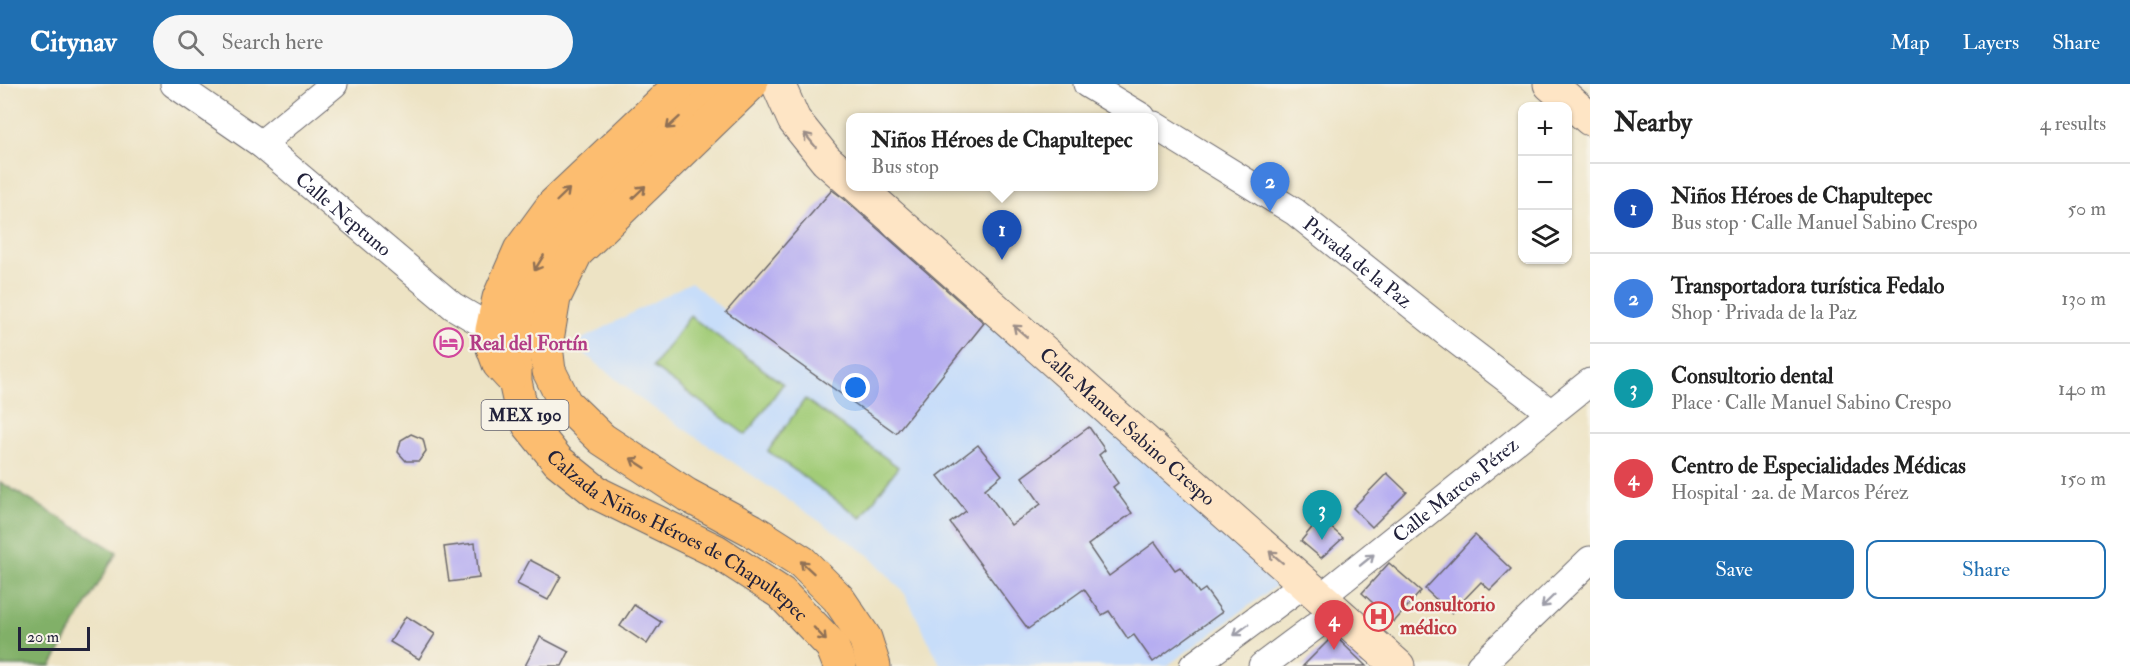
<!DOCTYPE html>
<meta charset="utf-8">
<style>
body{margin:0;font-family:"IM FELL Double Pica",serif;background:#f6f6f6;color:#222}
.controls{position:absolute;right:18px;top:18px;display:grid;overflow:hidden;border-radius:12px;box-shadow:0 2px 4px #0004}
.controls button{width:54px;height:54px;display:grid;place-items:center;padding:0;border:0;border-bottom:2px solid #e0e0e0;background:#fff;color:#222;font:30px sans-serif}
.scale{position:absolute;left:18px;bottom:15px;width:72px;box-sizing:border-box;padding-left:6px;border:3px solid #22223b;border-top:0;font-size:16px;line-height:21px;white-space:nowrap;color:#22223b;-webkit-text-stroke:4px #f7f3e8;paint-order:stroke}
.you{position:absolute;left:856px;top:304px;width:21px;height:21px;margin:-15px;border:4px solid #fff;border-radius:50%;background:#1a73e8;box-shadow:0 0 0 9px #1a73e833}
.badge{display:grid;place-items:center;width:39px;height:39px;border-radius:50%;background:#1f6fb2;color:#fff;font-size:20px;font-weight:700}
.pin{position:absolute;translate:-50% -50px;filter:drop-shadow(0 2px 3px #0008)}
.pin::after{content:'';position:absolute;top:32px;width:21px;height:18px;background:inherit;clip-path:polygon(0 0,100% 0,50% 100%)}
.popup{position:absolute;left:846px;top:29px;width:312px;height:78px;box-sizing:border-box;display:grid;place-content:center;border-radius:12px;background:#fff;filter:drop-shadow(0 2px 4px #0005);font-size:20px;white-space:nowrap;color:#767676}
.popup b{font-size:22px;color:#222}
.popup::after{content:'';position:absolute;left:50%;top:100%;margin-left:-12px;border:12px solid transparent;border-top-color:#fff}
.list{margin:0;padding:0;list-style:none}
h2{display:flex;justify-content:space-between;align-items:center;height:78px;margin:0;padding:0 24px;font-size:26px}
h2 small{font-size:20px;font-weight:400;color:#767676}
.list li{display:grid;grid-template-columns:39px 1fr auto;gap:18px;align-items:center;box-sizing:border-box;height:90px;padding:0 24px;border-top:2px solid #e0e0e0}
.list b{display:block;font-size:22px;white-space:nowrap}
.list p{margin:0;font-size:20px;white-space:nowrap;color:#767676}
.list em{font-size:20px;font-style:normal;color:#767676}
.actions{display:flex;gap:12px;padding:18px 24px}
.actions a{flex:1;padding:14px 0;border:2px solid #1f6fb2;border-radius:12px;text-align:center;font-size:21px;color:#1f6fb2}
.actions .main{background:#1f6fb2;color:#fff}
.icon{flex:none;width:33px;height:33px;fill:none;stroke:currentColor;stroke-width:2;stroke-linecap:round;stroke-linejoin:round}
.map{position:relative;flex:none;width:1590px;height:582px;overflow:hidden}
header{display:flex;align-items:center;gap:36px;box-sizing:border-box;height:84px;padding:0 30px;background:#1f6fb2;color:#fff}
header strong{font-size:28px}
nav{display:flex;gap:33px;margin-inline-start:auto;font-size:21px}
.search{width:420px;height:54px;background:#f6f6f6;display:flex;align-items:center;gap:15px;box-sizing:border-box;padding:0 21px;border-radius:33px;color:#767676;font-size:22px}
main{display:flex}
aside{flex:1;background:#fff}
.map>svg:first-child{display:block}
.built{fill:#c7ddf9}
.green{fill:#a2cc78;stroke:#62775a;stroke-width:1.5}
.forest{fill:#81b068;stroke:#526952;stroke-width:1.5}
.building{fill:#b6adf1}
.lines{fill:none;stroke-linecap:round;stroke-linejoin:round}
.street-casing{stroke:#69666b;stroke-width:29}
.secondary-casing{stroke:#69666b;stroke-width:35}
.primary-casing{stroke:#69666b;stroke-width:35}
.street{stroke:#fff;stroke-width:27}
.secondary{stroke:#fee5c5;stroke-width:33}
.primary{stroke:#fcbd6f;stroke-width:33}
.oneway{stroke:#8f7055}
.oneway2{stroke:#9b8d87}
.oneway3{stroke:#9c9ca7}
.labels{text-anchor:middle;stroke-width:4.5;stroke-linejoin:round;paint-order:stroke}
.shield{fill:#f7f3e8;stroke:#62616f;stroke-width:1.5}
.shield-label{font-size:18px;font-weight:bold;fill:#22223b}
.street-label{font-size:20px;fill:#22223b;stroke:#f7f3e8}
.hotel-label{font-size:20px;font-weight:bold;fill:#b23c85;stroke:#f7f3e8;text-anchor:start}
.health-label{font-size:20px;font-weight:bold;fill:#be3a42;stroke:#f7f3e8;text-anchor:start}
</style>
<header>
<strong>Citynav</strong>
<div class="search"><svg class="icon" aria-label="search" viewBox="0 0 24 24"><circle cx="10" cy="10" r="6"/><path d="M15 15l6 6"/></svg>Search here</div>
<nav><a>Map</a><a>Layers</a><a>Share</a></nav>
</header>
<main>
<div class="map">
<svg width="1590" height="582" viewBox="0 0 1590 582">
<rect width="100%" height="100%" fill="#f7f3e8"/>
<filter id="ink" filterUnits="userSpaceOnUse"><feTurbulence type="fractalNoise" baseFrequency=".0167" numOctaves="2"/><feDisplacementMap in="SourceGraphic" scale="12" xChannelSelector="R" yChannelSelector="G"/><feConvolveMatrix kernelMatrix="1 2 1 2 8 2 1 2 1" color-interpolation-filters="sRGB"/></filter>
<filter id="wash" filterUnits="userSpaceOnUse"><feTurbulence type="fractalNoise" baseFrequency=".008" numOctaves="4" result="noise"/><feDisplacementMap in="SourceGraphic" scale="24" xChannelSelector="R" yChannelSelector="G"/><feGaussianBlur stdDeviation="1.35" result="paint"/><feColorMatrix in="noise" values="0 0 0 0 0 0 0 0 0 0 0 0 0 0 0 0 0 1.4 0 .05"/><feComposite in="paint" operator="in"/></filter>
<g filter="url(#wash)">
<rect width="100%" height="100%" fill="#ede3c4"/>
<path class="built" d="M691 198 726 228 896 349 988 234 1280 499 1167 582H941L905 510 869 471 640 315 573 260Z"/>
<g class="green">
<path d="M690 232 783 300 746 351 653 283Z"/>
<path d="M805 315 898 383 861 434 768 367Z"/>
</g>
<path class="forest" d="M0 398 117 468 51 582H0Z"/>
<g id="blocks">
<g class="building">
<path d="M832 106 843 114 984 239 896 349 726 228Z"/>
<path d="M1089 343 1105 366 1099 371 1118 399 1113 403 1132 429 1088 461 1109 492 1155 458 1175 486 1180 483 1199 509 1205 505 1222 528 1153 578 1134 551 1128 555 1109 527 1102 531 1084 505 1028 545 950 439 966 427 938 392 978 361 1002 391 985 405 1011 441 1041 420 1022 393Z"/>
<path d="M411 350 423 355 426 367 419 377H406L398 368 401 356Z"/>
<path d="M1387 389 1407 408 1372 443 1353 424Z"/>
<path d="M1320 434 1343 454 1321 474 1301 457Z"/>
<path d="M1475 451 1511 485 1490 506 1481 498 1451 529 1425 505Z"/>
<path d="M475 459 479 494 449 498 444 463Z"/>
<path d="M530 476 561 492 548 516 517 500Z"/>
<path d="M1389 479 1421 507 1394 538 1362 509Z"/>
<path d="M634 521 661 538 647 560 620 542Z"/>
<path d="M406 532 435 550 419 575 390 558Z"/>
<path d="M1334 551 1366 582H1303Z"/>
<path d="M540 553 569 568 562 582H525Z"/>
</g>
</g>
</g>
<g filter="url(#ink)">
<use href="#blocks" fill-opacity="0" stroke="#69666b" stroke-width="1.5"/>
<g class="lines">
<defs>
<g id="street">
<path id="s1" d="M174 0 261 60 453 222 509 255"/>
<path d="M1087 0 1142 33"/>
<path id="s2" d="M1154 41 1295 128 1449 251 1551 329"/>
<path d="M261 60 334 0"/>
<path id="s3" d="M1321 513 1590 298"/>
<path d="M1193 582 1305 499"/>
<path d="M1262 582 1337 526"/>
<path d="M1480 582 1590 476"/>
</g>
<g id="secondary">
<path d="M778 0 794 36 826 76 850 97"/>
<path d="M1550 0 1590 35"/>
<path id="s4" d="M857 102 1398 582"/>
</g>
<g id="primary">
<path id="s5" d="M717 0 623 84 558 148 530 193 515 259V297L520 320 529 341 558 377 599 410 716 467 781 509 832 562 840 582"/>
<path d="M751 0 576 169 554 214 546 262 549 287 565 319 602 355 687 411 752 446 802 478 838 514 865 554 874 582"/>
<path d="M510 292 499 280 493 264 492 246 499 214 520 166 553 121 681 0"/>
</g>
</defs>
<use href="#street" class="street-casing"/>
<use href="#secondary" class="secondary-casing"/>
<use href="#primary" class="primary-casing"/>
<use href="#street" class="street"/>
<use href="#secondary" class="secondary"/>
<use href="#primary" class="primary"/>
</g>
<defs><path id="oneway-shaft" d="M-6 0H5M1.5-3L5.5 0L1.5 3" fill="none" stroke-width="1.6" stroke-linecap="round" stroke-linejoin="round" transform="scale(1.5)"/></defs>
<g class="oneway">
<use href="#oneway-shaft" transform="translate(673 39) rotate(138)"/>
<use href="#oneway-shaft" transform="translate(639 108) rotate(-44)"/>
<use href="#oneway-shaft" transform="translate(563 111) rotate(-44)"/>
<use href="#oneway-shaft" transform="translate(539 179) rotate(121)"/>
<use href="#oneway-shaft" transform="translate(638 379) rotate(-147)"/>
<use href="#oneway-shaft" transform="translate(807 483) rotate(-137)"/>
<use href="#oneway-shaft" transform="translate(820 550) rotate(47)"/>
</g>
<g class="oneway2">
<use href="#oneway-shaft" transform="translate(810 56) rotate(-129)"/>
<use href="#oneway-shaft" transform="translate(1020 247) rotate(-139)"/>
<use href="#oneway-shaft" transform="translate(1276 473) rotate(-139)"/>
</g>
<g class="oneway3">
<use href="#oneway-shaft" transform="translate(1367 476) rotate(-39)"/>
<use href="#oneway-shaft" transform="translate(1548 517) rotate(136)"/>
<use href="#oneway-shaft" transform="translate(1241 546) rotate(143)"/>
</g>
</g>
<defs>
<symbol id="hotel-ring" viewBox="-11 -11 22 22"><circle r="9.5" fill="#f7f3e8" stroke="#d1479c" stroke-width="1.5"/><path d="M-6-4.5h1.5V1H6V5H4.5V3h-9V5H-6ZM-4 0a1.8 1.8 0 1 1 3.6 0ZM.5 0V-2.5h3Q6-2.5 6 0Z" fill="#d1479c"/></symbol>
<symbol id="hospital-ring" viewBox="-11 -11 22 22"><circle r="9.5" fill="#f7f3e8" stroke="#e0444e" stroke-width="1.5"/><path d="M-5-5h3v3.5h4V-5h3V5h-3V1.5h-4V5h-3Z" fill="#e0444e"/></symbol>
</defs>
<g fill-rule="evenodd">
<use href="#hotel-ring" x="432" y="242" width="33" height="33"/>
<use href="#hospital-ring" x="1362" y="516" width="33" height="33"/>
</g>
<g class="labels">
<rect class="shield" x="481.5" y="316" width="87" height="30" rx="4.5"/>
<g class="shield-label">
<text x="525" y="337">MEX 190</text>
</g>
<g class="street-label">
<text dy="7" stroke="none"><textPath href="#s1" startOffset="214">Calle Neptuno</textPath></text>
<text dy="7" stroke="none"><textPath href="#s2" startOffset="246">Privada de la Paz</textPath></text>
<text dy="7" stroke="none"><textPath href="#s4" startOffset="362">Calle Manuel Sabino Crespo</textPath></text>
<text dy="7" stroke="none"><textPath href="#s3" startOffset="172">Calle Marcos Pérez</textPath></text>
<text dy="7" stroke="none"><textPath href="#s5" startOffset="610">Calzada Niños Héroes de Chapultepec</textPath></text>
</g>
<g class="hotel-label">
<text x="469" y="266">Real del Fortín</text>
</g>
<g class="health-label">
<text x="1400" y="527">Consultorio<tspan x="1400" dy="23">médico</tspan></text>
</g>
</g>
</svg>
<div class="controls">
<button>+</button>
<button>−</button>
<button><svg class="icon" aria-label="layers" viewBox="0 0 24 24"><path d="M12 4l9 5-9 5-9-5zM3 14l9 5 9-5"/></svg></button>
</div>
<div class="scale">20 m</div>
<div class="you"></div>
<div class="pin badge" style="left:1002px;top:176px;background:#1a4fb4">1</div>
<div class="popup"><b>Niños Héroes de Chapultepec</b>Bus stop</div>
<div class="pin badge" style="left:1270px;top:128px;background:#3f7fe0">2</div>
<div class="pin badge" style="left:1322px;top:456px;background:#0f9aa8">3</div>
<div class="pin badge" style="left:1334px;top:566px;background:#e0444e">4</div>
</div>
<aside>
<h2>Nearby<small>4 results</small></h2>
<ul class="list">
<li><span class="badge" style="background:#1a4fb4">1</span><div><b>Niños Héroes de Chapultepec</b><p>Bus stop · Calle Manuel Sabino Crespo</p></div><em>50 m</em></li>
<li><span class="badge" style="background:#3f7fe0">2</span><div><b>Transportadora turística Fedalo</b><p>Shop · Privada de la Paz</p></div><em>130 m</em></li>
<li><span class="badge" style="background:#0f9aa8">3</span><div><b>Consultorio dental</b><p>Place · Calle Manuel Sabino Crespo</p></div><em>140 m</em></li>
<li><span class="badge" style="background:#e0444e">4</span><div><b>Centro de Especialidades Médicas</b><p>Hospital · 2a. de Marcos Pérez</p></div><em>150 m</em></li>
</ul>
<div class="actions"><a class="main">Save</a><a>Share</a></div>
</aside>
</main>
